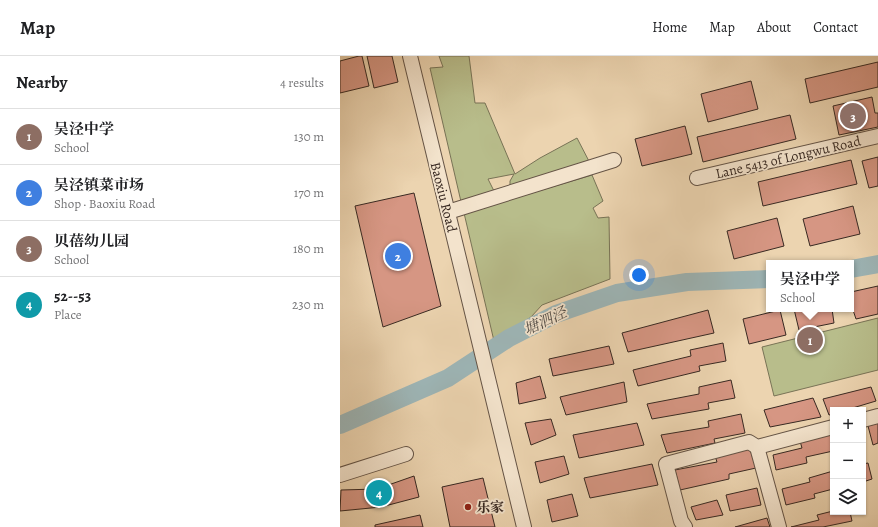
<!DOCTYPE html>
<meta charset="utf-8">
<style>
body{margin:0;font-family:Alegreya,"Noto Serif SC",serif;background:#f6f6f6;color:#202124}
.controls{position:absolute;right:12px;bottom:12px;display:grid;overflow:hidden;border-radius:0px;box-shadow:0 1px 3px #0004}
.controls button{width:36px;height:36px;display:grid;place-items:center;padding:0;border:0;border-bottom:1px solid #e0e0e0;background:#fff;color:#202124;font:20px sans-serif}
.you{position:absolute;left:299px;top:219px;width:14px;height:14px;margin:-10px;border:3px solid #fff;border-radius:50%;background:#1a73e8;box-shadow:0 0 0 6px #1a73e833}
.badge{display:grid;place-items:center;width:26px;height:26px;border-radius:50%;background:#2563eb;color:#fff;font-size:13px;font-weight:700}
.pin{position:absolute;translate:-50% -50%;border:2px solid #fff;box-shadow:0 1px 4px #0006}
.popup{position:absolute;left:426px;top:204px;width:88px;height:52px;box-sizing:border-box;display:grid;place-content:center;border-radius:0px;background:#fff;filter:drop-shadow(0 1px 3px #0005);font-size:13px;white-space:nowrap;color:#757577}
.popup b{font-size:15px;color:#202124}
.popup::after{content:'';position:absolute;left:50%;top:100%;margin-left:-8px;border:8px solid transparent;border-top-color:#fff}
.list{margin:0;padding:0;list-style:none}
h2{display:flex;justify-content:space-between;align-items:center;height:52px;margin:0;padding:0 16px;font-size:17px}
h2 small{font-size:13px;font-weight:400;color:#757577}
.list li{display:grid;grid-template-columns:26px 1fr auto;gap:12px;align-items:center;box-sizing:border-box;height:56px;padding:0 16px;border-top:1px solid #e0e0e0}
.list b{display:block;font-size:15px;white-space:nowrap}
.list p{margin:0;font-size:13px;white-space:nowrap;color:#757577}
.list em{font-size:13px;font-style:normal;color:#757577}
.icon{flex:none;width:22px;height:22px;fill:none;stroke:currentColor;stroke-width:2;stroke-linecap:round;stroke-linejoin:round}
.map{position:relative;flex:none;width:538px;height:471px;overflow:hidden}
header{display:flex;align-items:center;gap:24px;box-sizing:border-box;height:56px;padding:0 20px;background:#fff;border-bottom:1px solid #e0e0e0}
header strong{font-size:19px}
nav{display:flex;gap:22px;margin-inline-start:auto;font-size:14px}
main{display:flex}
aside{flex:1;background:#fff}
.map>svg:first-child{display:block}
.green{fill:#b8bd8b;stroke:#787356}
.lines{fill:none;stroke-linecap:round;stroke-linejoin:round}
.river{stroke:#9db5b6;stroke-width:18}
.building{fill:#d69683;stroke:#382922}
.minor-casing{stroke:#655446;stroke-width:16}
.minor{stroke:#f3e3cc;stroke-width:14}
.poi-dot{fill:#8f2418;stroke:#f3e3cc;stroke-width:1.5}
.labels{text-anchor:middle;stroke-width:3.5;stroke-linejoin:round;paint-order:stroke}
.street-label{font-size:14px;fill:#382922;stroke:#f3e3cc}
.poi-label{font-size:14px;font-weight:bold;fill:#382922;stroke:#f3e3cc;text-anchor:start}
.water-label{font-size:15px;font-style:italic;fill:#514c47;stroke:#f3e3cc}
</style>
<header>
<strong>Map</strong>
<nav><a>Home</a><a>Map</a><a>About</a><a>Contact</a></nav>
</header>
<main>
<aside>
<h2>Nearby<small>4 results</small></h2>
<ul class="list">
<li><span class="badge" style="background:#8d6e63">1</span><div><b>吴泾中学</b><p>School</p></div><em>130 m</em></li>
<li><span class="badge" style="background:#3f7fe0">2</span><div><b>吴泾镇菜市场</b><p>Shop · Baoxiu Road</p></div><em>170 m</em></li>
<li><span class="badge" style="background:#8d6e63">3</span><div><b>贝蓓幼儿园</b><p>School</p></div><em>180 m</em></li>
<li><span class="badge" style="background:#0f9aa8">4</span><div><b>52--53</b><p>Place</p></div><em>230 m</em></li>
</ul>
</aside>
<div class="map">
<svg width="538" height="471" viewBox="0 0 538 471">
<rect width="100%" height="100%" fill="#ecd4b0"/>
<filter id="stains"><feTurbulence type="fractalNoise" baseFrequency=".005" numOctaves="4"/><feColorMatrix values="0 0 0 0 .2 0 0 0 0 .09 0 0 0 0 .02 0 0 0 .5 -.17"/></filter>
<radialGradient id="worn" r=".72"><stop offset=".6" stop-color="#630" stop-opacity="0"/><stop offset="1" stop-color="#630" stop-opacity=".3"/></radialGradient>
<g class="green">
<path d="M99 0H129L135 47H145L175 118 200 102 237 82 252 111 170 133V125L174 118 148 123 156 139 122 150 90 12 103 11Z"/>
<path d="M252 119 263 145 253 152 258 162 269 161 270 223 202 249 191 261 154 285 124 157Z"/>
<path d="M538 262V314L434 340 422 291Z"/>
</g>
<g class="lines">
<g class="river">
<path d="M511 213 538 208"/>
<path d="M0 369 108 322 169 282 216 258 277 237 347 226 429 223"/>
</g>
</g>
<g class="building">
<path d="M19 0H22L29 30 0 37V5Z"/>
<path d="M27 0H52L58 26 34 32Z"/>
<path d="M538 6V31L470 47 465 23Z"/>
<path d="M411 25 418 53 368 66 361 38Z"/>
<path d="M532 41 535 57H538V71L499 79 493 50Z"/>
<path d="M450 59 456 83 363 106 357 81Z"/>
<path d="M345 70 352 98 302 110 295 83Z"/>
<path d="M538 101V130L529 132 522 105Z"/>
<path d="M511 104 517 128 423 150 418 126Z"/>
<path d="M74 137 101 250 43 271 15 150Z"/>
<path d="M513 150 520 178 470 190 463 163Z"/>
<path d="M437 162 444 190 394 203 387 175Z"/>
<path d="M538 230V258L516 263 512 251H511V236Z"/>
<path d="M454 253H492L494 267 459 274Z"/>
<path d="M368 254 374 277 288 296 282 277Z"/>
<path d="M440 254 446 279 409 288 403 263Z"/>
<path d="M383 287 386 305 359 310 360 315 298 330 293 314 351 300 350 294Z"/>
<path d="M269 290 274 308 213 320 209 303Z"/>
<path d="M200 320 206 342 179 348 176 327Z"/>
<path d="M391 324 395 342 368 347 369 353 312 363 307 348 359 338V331Z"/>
<path d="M284 326 287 346 226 359 220 341Z"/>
<path d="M531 331 536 345 506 354H493V358L489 359 483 343Z"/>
<path d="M473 342 481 361 430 371 424 354Z"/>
<path d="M401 358 405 377 374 383 375 387 327 397 321 379 369 371 368 365Z"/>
<path d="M211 363 216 379 191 389 185 367Z"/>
<path d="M297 367 304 389 239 402 233 379Z"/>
<path d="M538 367V387L533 389 528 370Z"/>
<path d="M493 377V395L466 401 467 407 436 414 433 399 462 392 460 385Z"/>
<path d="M410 393 416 412 389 418V423L340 434 335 414 377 406 375 400Z"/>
<path d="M224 400 229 418 200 427 195 406Z"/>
<path d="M528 407 532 423 523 426V408Z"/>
<path d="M312 408 318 429 250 442 244 422Z"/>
<path d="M493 415V433L474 438 475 442 446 449 442 433 470 426 469 422Z"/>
<path d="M74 420 79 441 41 451 0 455 1 434 37 433Z"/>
<path d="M143 422 155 471H110L102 431Z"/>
<path d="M417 432 421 449 390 455 386 439Z"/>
<path d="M232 438 238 460 212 466 207 444Z"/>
<path d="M377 444 383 459 356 464 351 451Z"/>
<path d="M493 455 510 456 512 465 483 471H451L479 464 477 459Z"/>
<path d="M80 459 83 471H35V469Z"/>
<path d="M427 462 430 471H395Z"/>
</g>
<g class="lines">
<defs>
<g id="minor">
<path d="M70 0 184 471"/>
<path d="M357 122 538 80"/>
<path d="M108 156 274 104"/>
<path d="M523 364 538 360"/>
<path d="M417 391 439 471"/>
<path d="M0 419 66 398"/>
<path d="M345 471 341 465 326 408 409 386 417 391 493 371"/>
</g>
</defs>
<use href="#minor" class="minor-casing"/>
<use href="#minor" class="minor"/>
</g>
<circle class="poi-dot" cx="128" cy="451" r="4"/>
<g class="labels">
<g class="street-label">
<text transform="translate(448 101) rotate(-13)" y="5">Lane 5413 of Longwu Road</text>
<text transform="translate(104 141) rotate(76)" y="5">Baoxiu Road</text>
</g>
<g class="poi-label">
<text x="136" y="456">乐家</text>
</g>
<g class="water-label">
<text transform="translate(205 265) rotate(-25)" y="5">塘泗泾</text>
</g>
</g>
<rect width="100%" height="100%" filter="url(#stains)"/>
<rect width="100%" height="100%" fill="url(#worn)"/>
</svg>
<div class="controls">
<button>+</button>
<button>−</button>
<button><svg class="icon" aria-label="layers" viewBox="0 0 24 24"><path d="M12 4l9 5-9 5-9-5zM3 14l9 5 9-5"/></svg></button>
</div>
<div class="you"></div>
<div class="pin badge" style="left:470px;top:284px;background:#8d6e63">1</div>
<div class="popup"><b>吴泾中学</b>School</div>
<div class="pin badge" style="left:58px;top:200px;background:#3f7fe0">2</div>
<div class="pin badge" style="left:513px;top:60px;background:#8d6e63">3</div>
<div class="pin badge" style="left:39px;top:437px;background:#0f9aa8">4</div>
</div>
</main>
